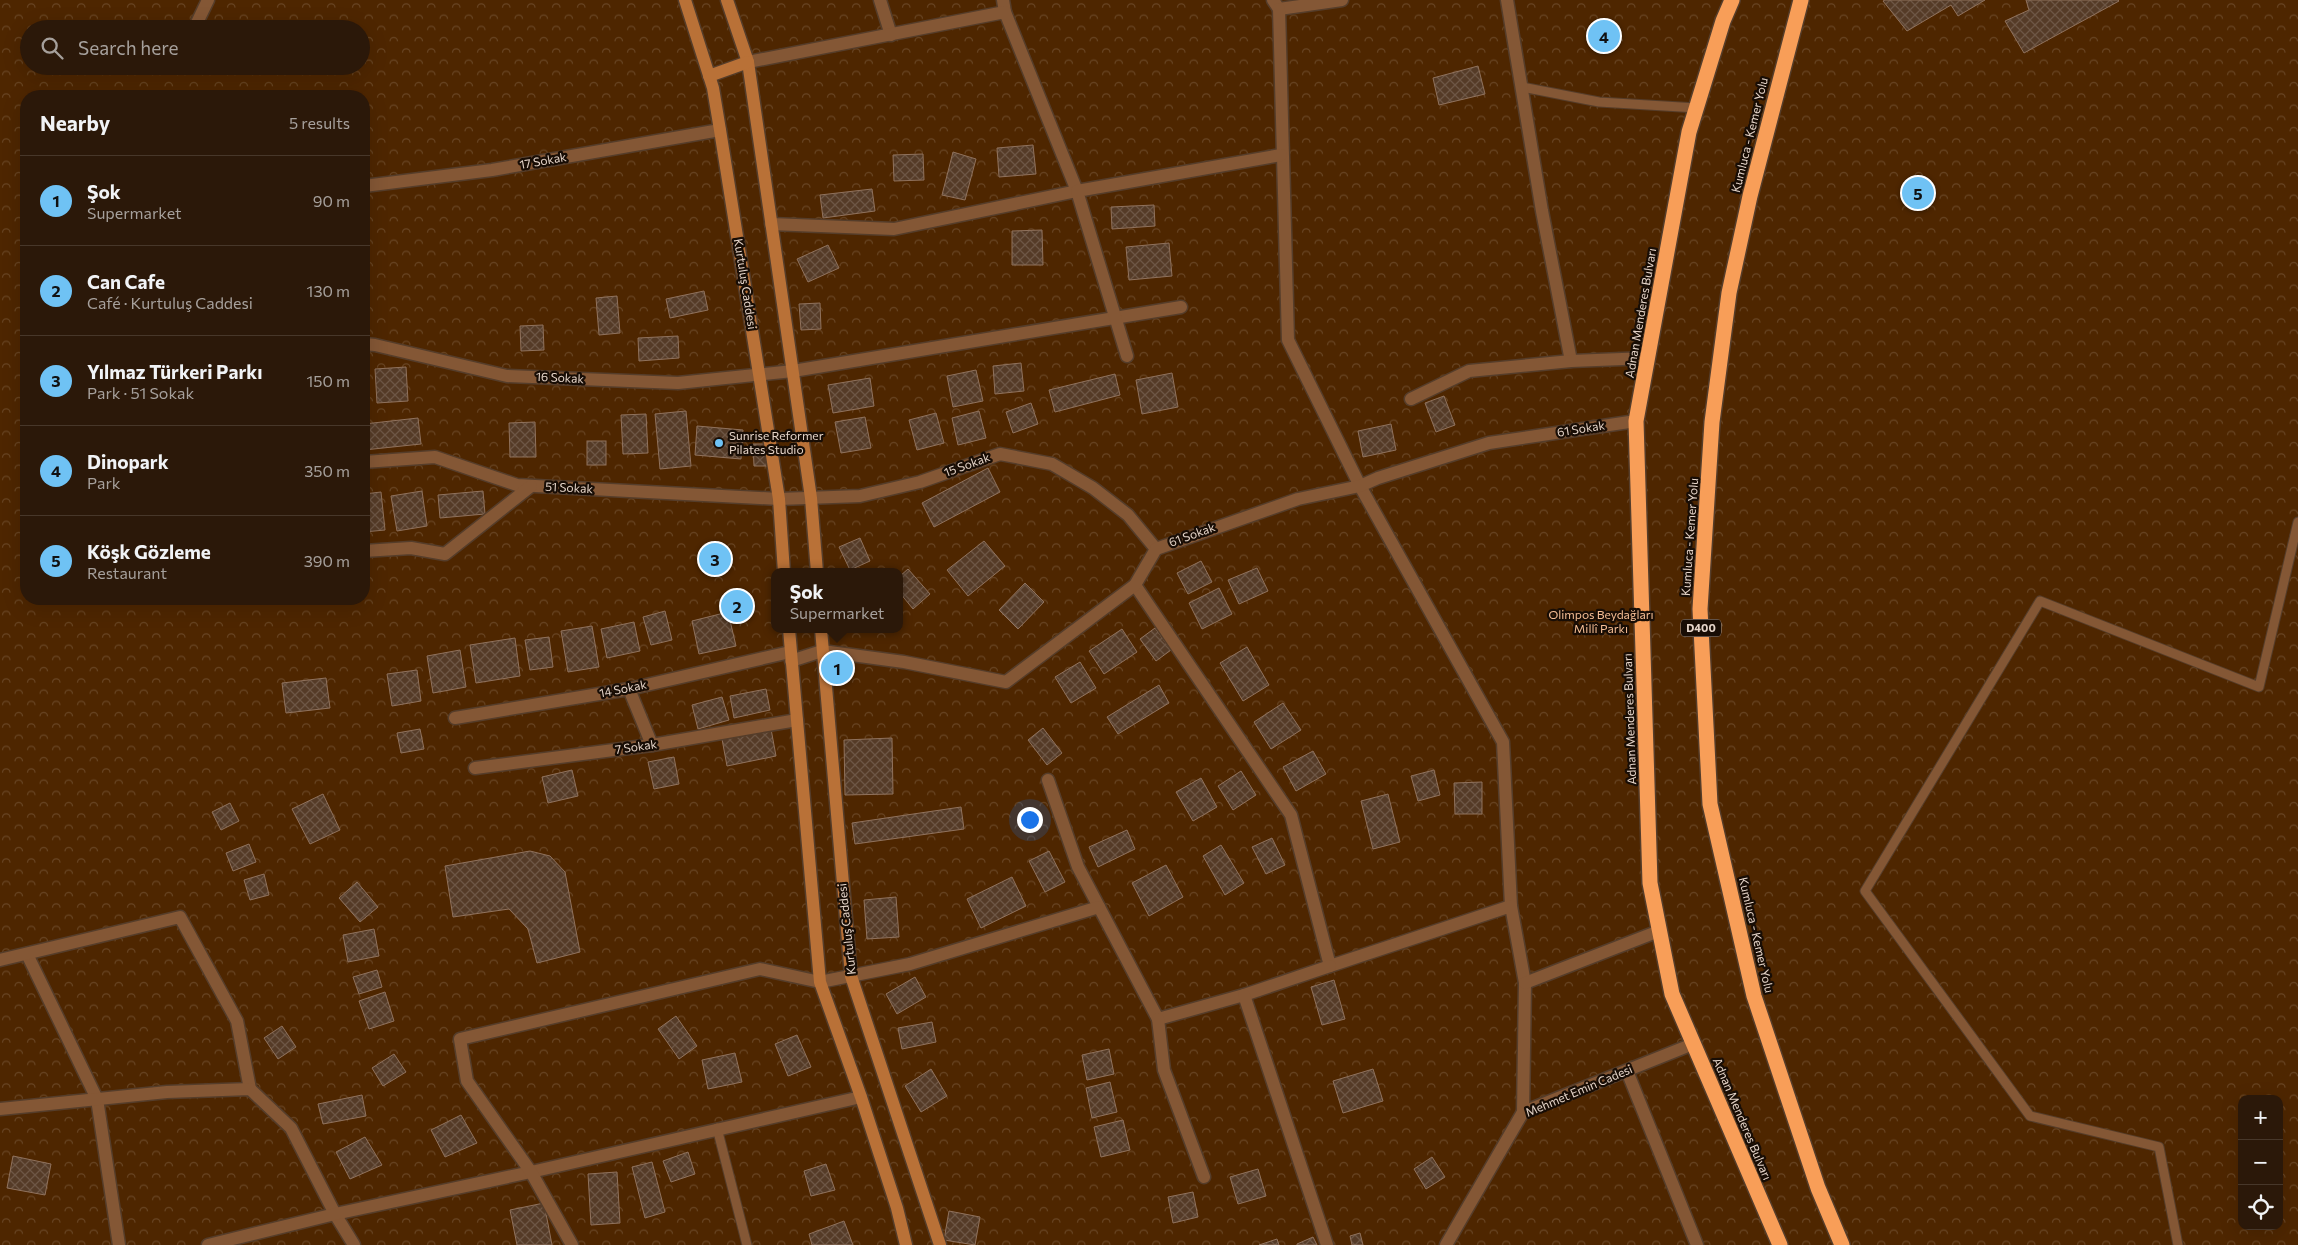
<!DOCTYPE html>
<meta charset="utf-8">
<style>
body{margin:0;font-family:Commissioner,sans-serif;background:#332112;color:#f1f3f6}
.controls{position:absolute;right:15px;bottom:15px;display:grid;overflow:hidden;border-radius:10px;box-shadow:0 5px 20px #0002}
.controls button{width:45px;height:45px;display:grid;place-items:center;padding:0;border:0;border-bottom:1px solid #47372a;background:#2b1809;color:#f1f3f6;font:25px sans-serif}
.you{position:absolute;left:1029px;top:819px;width:18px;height:18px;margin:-12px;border:4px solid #fff;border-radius:50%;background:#1a73e8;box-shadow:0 0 0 8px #1a73e833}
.badge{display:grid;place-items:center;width:32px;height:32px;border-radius:50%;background:#6fc2f4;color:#111;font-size:16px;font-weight:700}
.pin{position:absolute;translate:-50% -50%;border:2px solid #fff;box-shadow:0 1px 5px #0006}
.popup{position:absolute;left:771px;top:568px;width:132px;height:65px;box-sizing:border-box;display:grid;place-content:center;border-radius:10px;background:#2b1809;filter:drop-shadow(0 1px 4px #0005);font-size:16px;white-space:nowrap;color:#a6a09c}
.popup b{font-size:19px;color:#f1f3f6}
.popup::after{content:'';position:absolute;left:50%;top:100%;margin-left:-10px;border:10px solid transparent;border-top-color:#2b1809}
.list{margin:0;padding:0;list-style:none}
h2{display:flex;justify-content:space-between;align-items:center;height:65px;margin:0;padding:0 20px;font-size:21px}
h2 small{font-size:16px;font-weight:400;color:#a6a09c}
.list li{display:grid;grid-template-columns:32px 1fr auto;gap:15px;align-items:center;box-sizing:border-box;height:90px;padding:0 20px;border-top:1px solid #47372a}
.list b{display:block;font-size:19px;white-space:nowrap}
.list p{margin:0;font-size:16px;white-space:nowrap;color:#a6a09c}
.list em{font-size:16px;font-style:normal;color:#a6a09c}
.icon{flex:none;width:28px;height:28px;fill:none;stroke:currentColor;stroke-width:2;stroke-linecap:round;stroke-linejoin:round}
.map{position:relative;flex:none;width:2298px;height:1245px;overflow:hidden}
.search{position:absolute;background:#2b1809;box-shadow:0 5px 20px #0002;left:20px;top:20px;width:350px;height:55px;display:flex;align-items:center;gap:12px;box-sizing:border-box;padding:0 18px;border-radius:28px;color:#a6a09c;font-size:19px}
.panel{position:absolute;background:#2b1809;box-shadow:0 5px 20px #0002;left:20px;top:90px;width:350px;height:515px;border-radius:20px}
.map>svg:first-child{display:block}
.park{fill:url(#park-crowns);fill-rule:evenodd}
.building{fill:url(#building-cross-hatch);stroke:#90725d}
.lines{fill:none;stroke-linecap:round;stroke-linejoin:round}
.lane-casing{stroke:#553d2a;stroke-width:11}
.street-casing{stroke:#553d2a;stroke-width:15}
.secondary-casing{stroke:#553d2a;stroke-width:15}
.highway-casing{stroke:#553d2a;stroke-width:18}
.lane{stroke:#845735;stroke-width:9}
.street{stroke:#845735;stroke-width:12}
.secondary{stroke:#b97137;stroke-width:12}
.highway{stroke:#f89e58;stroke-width:15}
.poi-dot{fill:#6fc2f4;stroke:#180d05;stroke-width:2}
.labels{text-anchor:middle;stroke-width:4.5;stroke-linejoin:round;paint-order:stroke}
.shield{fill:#180d05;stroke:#a8998e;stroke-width:1}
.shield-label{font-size:11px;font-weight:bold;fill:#e6d5c9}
.street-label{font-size:12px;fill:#e6d5c9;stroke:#180d05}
.poi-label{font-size:12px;fill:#e6d5c9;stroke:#180d05;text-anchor:start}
.park-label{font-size:12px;fill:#f6be95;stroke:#180d05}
</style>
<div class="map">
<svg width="2298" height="1245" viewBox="0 0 2298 1245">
<defs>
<pattern id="park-crowns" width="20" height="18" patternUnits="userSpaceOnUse" patternTransform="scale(1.25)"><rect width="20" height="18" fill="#4e2600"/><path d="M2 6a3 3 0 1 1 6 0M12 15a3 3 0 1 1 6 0" fill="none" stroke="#684524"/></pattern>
<pattern id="building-cross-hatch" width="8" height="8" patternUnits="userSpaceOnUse" patternTransform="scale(1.25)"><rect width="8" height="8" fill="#553b27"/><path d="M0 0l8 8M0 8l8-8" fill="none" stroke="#6d5645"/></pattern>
</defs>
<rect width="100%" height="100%" fill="#39200c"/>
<path class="park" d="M0 0H2298V1245H0ZM29 29H361V66H29ZM26 96H364V599H26ZM774 572H900V629H774ZM2242 1099H2279V1226H2242Z"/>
<g class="building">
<path d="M1885 0H1985L1958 16 1951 5 1907 31 1883 1Z"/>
<path d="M2026 0H2118L2119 1 2024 53 2005 21 2029 10Z"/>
<path d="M1478 66 1485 94 1439 105 1433 78Z"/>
<path d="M1033 145 1036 174 999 177 997 148Z"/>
<path d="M953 152 976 159 965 200 942 195Z"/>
<path d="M923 154 924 180 894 181 893 155Z"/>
<path d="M872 189 875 211 823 218 820 195Z"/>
<path d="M1154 205 1155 226 1112 229 1111 207Z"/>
<path d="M1042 230 1043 265H1012V231Z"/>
<path d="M1169 243 1172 276 1129 280 1126 247Z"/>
<path d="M828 245 839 268 808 282 797 259Z"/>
<path d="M704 291 708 310 670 318 666 299Z"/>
<path d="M617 296 620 333 599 335 596 298Z"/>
<path d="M820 303 821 329 801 330 799 304Z"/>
<path d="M543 325 544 350 521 351 520 326Z"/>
<path d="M678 336 679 358 639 361 638 338Z"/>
<path d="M1021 363 1024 391 995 394 993 366Z"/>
<path d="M406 367 408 401 377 403 375 369Z"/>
<path d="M976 370 983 401 953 407 947 376Z"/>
<path d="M1172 373 1178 407 1142 414 1136 380Z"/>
<path d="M1115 374 1120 395 1055 412 1049 390Z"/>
<path d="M870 378 874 406 833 413 828 385Z"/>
<path d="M1444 396 1455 425 1436 432 1425 403Z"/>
<path d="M1031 403 1038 424 1013 433 1006 412Z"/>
<path d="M686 411 691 466 660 469 655 414Z"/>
<path d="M979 411 986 438 958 445 952 418Z"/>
<path d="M936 413 944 443 917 450 909 420Z"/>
<path d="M646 414 648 453 623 454 621 415Z"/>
<path d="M865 417 871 448 841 453 835 422Z"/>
<path d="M418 418 421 444 364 450V424Z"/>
<path d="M535 422 536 457H510L509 423Z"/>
<path d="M1391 424 1396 450 1363 457 1358 431Z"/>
<path d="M697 426 743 430 741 459 695 455Z"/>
<rect x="587" y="441" width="19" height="24"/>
<path d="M753 444H770V466H754Z"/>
<path d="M988 468 1000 492 934 527 922 503Z"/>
<path d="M422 491 427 526 397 531 391 496Z"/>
<path d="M483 491 485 514 440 518 438 495Z"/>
<path d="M381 492 385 530 364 532V494Z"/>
<path d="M860 538 870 561 850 570 839 547Z"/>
<path d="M984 541 1005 566 968 596 947 570Z"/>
<path d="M1201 561 1212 582 1188 594 1177 573Z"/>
<path d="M1257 568 1268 591 1239 604 1228 580Z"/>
<path d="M908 569 930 594 913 609 900 593V576Z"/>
<path d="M1025 583 1044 602 1018 629 999 610Z"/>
<path d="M1219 588 1232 614 1202 629 1189 603Z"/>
<path d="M665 611 672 640 651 645 643 617Z"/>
<path d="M728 612 736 646 699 654 692 621Z"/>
<path d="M634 622 640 651 607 658 601 629Z"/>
<path d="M592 626 599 667 568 672 561 631Z"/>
<path d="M1155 628 1171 650 1156 661 1140 639Z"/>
<path d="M1122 629 1137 652 1104 674 1089 651Z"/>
<path d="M549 637 553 667 530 670 525 640Z"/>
<path d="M515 638 520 676 476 683 470 645Z"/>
<path d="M1247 647 1269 685 1243 701 1220 663Z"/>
<path d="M460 650 466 687 433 693 427 656Z"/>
<path d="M1080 662 1096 688 1071 703 1055 677Z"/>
<path d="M417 670 421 701 392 706 387 674Z"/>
<path d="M326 678 330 708 286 713 282 683Z"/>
<path d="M1159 685 1169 703 1118 734 1107 717Z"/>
<path d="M766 689 770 710 734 718 730 696Z"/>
<path d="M722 697 729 720 698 729 692 705Z"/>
<path d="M1283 703 1301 730 1271 749 1254 722Z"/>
<path d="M1043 728 1062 753 1047 765 1028 740Z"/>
<path d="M420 729 424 749 401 753 397 733Z"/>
<path d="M771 729 776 756 727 766 722 739Z"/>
<path d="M892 738 893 794 845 795 844 740Z"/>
<path d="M1313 751 1326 774 1296 791 1283 767Z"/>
<path d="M674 757 679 784 654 789 648 762Z"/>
<path d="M572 770 578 796 548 803 542 777Z"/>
<path d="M1434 770 1440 795 1418 801 1411 776Z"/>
<path d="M1241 771 1256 795 1233 810 1218 786Z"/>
<path d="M1201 778 1217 807 1193 821 1176 792Z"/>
<path d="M1482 782V814H1455L1454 783Z"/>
<path d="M323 794 340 830 310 844 292 809Z"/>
<path d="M1388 794 1400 842 1373 849 1361 801Z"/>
<path d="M230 803 239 821 221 830 212 812Z"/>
<path d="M961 807 964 829 855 844 852 823Z"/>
<path d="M1127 830 1135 849 1098 867 1089 847Z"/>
<path d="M1272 838 1285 865 1266 874 1252 847Z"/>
<path d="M249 844 256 862 233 871 226 853Z"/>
<path d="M1221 845 1244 883 1225 895 1203 856Z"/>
<path d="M530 851 550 856 565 872 580 952 537 963 528 929 509 909 453 917 445 866Z"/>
<path d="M1049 851 1065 882 1045 892 1029 861Z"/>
<path d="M1166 865 1183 897 1149 916 1132 883Z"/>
<path d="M264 874 269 895 250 900 244 880Z"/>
<path d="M1012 877 1026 906 981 928 967 899Z"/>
<path d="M357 882 378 907 360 922 339 898Z"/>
<path d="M896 897 899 937 867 939 864 900Z"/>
<path d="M374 929 379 956 348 962 343 935Z"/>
<path d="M377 970 382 987 359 994 353 977Z"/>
<path d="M915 977 926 997 897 1014 886 994Z"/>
<path d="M1334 980 1345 1019 1322 1025 1311 987Z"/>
<path d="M385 992 394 1021 369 1029 359 1001Z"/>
<path d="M676 1016 697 1046 679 1059 658 1029Z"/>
<path d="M932 1022 936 1042 902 1049 898 1028Z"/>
<path d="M282 1026 296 1047 278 1059 264 1038Z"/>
<path d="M797 1035 811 1067 788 1076 775 1044Z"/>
<path d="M1109 1049 1114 1074 1087 1080 1082 1055Z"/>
<path d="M735 1053 742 1082 708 1089 702 1060Z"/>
<path d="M394 1054 406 1072 383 1086 372 1068Z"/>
<path d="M931 1069 947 1096 921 1112 905 1086Z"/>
<path d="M1373 1069 1383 1101 1343 1113 1333 1081Z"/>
<path d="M1110 1082 1117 1112 1092 1118 1086 1088Z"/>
<path d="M362 1095 366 1116 323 1124 318 1104Z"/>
<path d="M461 1115 477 1143 445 1157 431 1130Z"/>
<path d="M1123 1120 1130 1150 1101 1157 1094 1127Z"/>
<path d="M365 1137 382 1165 350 1179 336 1152Z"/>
<path d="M688 1152 695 1174 671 1182 663 1161Z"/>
<path d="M13 1156 51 1164 45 1195 7 1188Z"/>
<path d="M1432 1157 1445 1177 1426 1189 1414 1169Z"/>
<path d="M652 1162 665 1212 645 1218 632 1167Z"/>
<path d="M826 1164 835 1190 811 1196 804 1171Z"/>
<path d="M1258 1169 1266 1196 1238 1204 1230 1177Z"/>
<path d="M617 1172 620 1223 591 1225 588 1174Z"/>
<path d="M1193 1192 1198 1217 1173 1223 1168 1197Z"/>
<path d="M544 1203 552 1245H517L510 1210Z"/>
<path d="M949 1211 980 1217 975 1245 944 1240Z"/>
<path d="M844 1221 853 1245H812L809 1234Z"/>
<path d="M1360 1233 1363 1245H1352L1350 1236Z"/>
<path d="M1313 1237 1317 1245H1297V1244Z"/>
<path d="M1277 1239 1279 1245H1259Z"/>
</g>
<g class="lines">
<defs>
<g id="lane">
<path d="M1522 87 1599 102 1697 108"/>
<path d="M717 1128 747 1245"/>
<path d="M2178 1245 2159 1147 2030 1116 1865 891 2040 601 2259 687 2298 522"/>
</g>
<g id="street">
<path d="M880 0 891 35"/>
<path d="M1003 0 1005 12"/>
<path d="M1273 0 1279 9 1342 0"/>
<path d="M1507 0 1542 211 1571 361"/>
<path d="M1279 9 1288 340 1360 486 1503 742 1511 906"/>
<path d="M194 29 208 0"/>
<path d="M748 62 1005 12 1077 191 894 229 771 224"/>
<path d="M364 186 492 170 720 130"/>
<path d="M364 344 375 345 507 376 678 383 793 371 1181 307"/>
<path d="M1127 356 1077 191 1281 155"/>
<path d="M1411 399 1469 371 1571 361 1648 358"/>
<path d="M364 462 435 457 517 485 779 499 860 496 920 482 1000 454 1052 464 1093 488 1128 515 1156 549"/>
<path d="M364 551 411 548 445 554 531 486"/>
<path d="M1135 585 1291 815 1330 966 1511 906 1525 983 1523 1112"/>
<path d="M791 661 822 651 904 662 1006 682 1135 585 1156 549 1298 499 1360 486 1378 478 1489 443 1636 421"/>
<path d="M629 689 652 745"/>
<path d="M455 718 629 689 790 652"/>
<path d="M475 768 652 745 797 720"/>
<path d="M1048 780 1078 867 1158 1019 1244 995 1330 966"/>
<path d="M27 954 97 1099 119 1245"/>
<path d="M0 960 180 917 237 1021 250 1089"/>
<path d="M1525 983 1659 931"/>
<path d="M1244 995 1327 1245"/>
<path d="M1158 1019 1164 1070 1204 1177"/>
<path d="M1627 1071 1697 1245"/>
<path d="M0 1109 167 1092 250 1089 291 1128 335 1214 354 1245"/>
<path d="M208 1245 335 1214 531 1172 861 1097"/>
<path d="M572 1245 531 1172 467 1081 460 1039 760 969 820 982 910 964 1099 907"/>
<path d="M1446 1245 1523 1112 1693 1044"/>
</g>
<g id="secondary">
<path d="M685 0 713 88 720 130 779 499 784 572"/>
<path d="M727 0 748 62 811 498 817 572"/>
<path d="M709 76 748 62"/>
<path d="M789 629 820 982 861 1097 897 1208 906 1245"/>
<path d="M821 629 851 976 940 1245"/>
</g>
<g id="highway">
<path d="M1732 0 1723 21 1689 132 1636 421 1650 883 1672 994 1780 1245"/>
<path d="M1801 0 1750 196 1729 293 1712 422 1700 609 1710 804 1754 996 1818 1188 1842 1245"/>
</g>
</defs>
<use href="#lane" class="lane-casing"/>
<use href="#street" class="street-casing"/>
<use href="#secondary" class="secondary-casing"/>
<use href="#highway" class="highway-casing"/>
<use href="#lane" class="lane"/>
<use href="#street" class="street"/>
<use href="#secondary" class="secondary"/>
<use href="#highway" class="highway"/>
</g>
<circle class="poi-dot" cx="719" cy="443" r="5"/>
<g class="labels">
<rect class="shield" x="1681" y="619.5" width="40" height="17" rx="4"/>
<g class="shield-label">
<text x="1701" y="632">D400</text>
</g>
<g class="street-label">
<text transform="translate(1750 135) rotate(-76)" y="4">Kumluca - Kemer Yolu</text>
<text transform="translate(543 161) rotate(-10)" y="4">17 Sokak</text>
<text transform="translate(745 284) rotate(81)" y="4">Kurtuluş Caddesi</text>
<text transform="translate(1641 313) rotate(-80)" y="4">Adnan Menderes Bulvarı</text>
<text transform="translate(560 378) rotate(3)" y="4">16 Sokak</text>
<text transform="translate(1581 429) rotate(-9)" y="4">61 Sokak</text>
<text transform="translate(967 465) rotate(-20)" y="4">15 Sokak</text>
<text transform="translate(569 488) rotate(3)" y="4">51 Sokak</text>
<text transform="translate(1192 535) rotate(-20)" y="4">61 Sokak</text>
<text transform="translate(1690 537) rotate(-86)" y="4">Kumluca - Kemer Yolu</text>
<text transform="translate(623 689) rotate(-11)" y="4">14 Sokak</text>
<text transform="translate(1630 719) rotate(-92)" y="4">Adnan Menderes Bulvarı</text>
<text transform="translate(636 747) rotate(-8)" y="4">7 Sokak</text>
<text transform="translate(847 929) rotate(-96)" y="4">Kurtuluş Caddesi</text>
<text transform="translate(1756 935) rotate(77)" y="4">Kumluca - Kemer Yolu</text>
<text transform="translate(1579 1091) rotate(-23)" y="4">Mehmet Emin Cadesi</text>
<text transform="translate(1742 1119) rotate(67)" y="4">Adnan Menderes Bulvarı</text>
</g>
<g class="poi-label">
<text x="729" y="440">Sunrise Reformer<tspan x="729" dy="14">Pilates Studio</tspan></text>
</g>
<g class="park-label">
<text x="1601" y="619">Olimpos Beydağları<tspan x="1601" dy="14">Millî Parkı</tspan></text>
</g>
</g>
</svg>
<div class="controls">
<button>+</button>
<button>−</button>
<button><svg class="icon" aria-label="locate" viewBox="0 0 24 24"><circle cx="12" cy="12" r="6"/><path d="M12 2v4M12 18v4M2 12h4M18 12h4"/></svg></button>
</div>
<div class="you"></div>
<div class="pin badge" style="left:837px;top:668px">1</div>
<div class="popup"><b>Şok</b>Supermarket</div>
<div class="pin badge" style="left:737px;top:606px">2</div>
<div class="pin badge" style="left:715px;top:559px">3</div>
<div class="pin badge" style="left:1604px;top:36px">4</div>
<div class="pin badge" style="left:1918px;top:193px">5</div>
<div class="search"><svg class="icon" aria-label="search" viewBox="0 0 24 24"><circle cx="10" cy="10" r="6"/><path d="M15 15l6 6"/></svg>Search here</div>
<section class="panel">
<h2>Nearby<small>5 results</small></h2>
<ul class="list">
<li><span class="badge">1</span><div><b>Şok</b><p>Supermarket</p></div><em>90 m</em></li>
<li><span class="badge">2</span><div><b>Can Cafe</b><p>Café · Kurtuluş Caddesi</p></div><em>130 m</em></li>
<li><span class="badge">3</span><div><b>Yılmaz Türkeri Parkı</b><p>Park · 51 Sokak</p></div><em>150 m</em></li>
<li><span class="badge">4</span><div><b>Dinopark</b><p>Park</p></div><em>350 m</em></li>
<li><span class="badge">5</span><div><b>Köşk Gözleme</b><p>Restaurant</p></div><em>390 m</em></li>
</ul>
</section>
</div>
